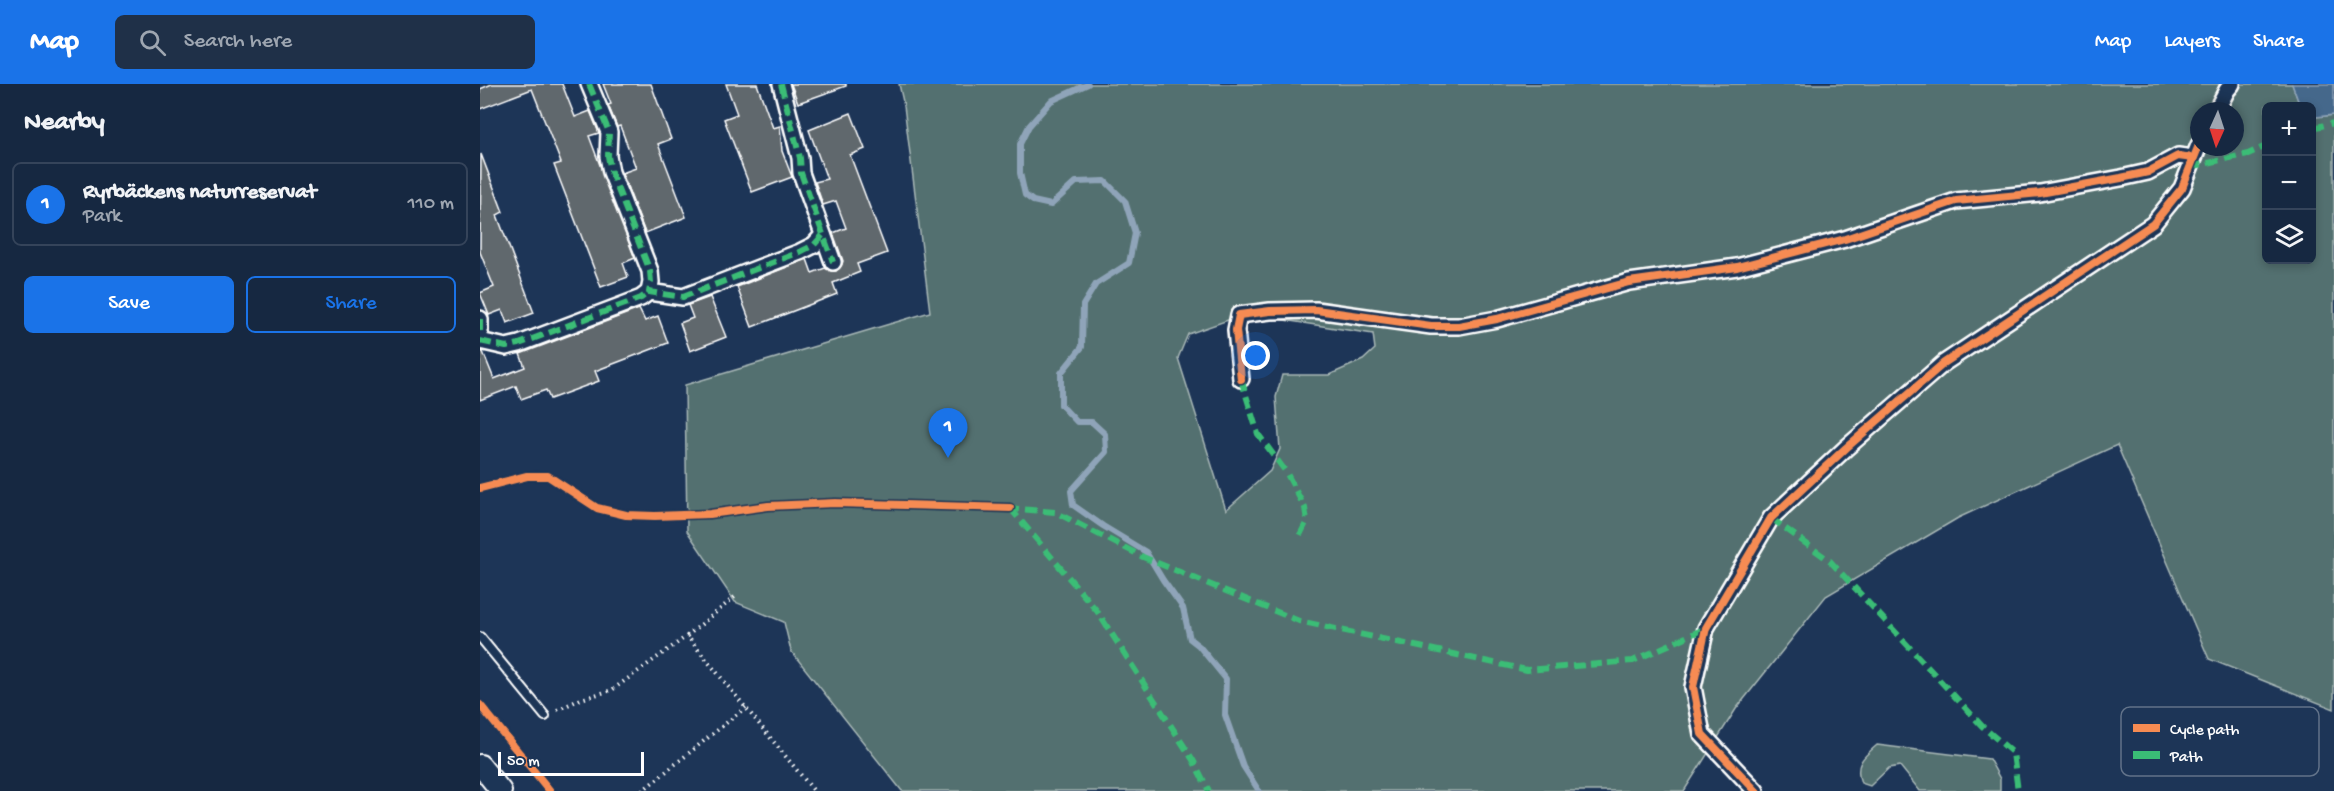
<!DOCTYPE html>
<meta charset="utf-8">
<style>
body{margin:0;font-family:"Gochi Hand",sans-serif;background:#1f3048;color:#f1f3f6}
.controls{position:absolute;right:18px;top:18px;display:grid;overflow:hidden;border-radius:9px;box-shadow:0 3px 9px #0003}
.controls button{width:54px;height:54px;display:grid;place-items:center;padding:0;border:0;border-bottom:2px solid #35445a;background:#162841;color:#f1f3f6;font:30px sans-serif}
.compass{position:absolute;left:1710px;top:18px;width:54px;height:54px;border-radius:50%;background:#162841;box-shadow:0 3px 9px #0003;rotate:183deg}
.scale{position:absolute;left:18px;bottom:15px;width:146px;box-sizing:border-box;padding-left:6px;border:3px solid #fff;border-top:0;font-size:16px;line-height:21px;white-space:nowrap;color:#fff;-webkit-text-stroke:4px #1d3557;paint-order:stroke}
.you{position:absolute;left:776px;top:272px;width:21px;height:21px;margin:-15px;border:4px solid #fff;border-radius:50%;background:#1a73e8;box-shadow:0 0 0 9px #1a73e833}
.badge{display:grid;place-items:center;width:39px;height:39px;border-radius:50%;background:#1a73e8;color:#fff;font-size:20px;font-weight:700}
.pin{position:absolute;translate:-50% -50px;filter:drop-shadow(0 2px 3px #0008)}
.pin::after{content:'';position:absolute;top:32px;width:21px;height:18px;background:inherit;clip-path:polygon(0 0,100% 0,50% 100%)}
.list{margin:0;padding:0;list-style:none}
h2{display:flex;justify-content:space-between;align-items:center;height:78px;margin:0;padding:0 24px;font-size:26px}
h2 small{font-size:20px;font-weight:400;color:#9ea6b1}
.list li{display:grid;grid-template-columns:39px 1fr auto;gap:18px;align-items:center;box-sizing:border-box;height:84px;margin:0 12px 12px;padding:0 12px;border:2px solid #35445a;border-radius:9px}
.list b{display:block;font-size:22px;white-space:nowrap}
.list p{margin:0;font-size:20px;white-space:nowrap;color:#9ea6b1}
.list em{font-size:20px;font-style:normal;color:#9ea6b1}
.actions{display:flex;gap:12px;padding:18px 24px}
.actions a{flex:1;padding:14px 0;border:2px solid #1a73e8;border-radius:9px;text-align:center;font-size:21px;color:#1a73e8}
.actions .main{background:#1a73e8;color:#fff}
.icon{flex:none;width:33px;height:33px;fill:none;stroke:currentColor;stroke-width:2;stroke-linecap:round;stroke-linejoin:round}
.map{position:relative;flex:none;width:1854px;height:707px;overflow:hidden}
header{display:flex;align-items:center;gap:36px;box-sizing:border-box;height:84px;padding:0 30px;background:#1a73e8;color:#fff}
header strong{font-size:28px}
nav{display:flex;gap:33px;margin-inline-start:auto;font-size:21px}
.search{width:420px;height:54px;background:#1f3048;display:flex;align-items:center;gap:15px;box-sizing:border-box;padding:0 21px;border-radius:9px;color:#9ea6b1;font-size:22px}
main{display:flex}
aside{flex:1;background:#162841}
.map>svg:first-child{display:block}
.green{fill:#53706f;stroke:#a9b8b7;stroke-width:1.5;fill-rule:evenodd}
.water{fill:#44678b;stroke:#8fa4b9;stroke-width:1.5}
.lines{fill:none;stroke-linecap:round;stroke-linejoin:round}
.stream{stroke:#8fa4b9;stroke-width:6}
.building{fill:#61686d;stroke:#fff;stroke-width:1.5}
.service-casing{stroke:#fff;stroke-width:12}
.minor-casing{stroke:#fff;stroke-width:20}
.tertiary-casing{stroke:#fff;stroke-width:24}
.path{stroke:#fff;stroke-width:4;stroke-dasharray:1.5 4.5;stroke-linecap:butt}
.service{stroke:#1d3557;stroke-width:8}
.minor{stroke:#1d3557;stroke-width:15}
.tertiary{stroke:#1d3557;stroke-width:20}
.quiet{stroke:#3abd76;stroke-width:6;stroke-dasharray:12 6;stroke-linecap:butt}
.cycleway-casing{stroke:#1d3557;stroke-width:11}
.cycleway{stroke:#f68b52;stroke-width:8}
.key{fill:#1d3557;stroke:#617289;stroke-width:1.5}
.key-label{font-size:16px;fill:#fff}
</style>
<header>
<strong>Map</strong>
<div class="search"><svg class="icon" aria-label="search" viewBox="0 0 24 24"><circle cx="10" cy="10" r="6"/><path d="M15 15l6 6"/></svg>Search here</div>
<nav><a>Map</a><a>Layers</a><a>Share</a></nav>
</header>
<main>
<aside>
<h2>Nearby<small></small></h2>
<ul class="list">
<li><span class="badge">1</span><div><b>Ryrbäckens naturreservat</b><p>Park</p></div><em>110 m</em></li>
</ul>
<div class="actions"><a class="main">Save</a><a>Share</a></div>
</aside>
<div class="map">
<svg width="1854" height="707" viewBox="0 0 1854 707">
<rect width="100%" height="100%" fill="#1d3557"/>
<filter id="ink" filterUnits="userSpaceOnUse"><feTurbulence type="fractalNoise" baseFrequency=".0167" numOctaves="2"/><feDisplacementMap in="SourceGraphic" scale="12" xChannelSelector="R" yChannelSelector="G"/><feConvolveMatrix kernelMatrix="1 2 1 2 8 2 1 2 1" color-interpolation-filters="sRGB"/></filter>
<g filter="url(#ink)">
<g class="green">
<path d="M419 0H1812L1820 22H1786V176H1832V31L1836 33 1854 31V625L1729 575 1637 361 1478 434 1346 512 1256 625 1204 707H422L311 567 304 538 255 518 207 447 205 301 450 228 424 22ZM1719 27H1755V63H1719ZM765 230 893 250 895 265 883 276 849 291H802L796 313 800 365 790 387 746 426 698 274 708 250Z"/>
<path d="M1397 661 1509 675 1520 695V707H1440L1420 682 1409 684 1390 702 1381 699C1374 680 1383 673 1397 661Z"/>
</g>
<path class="water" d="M1812 0H1854V31L1836 33 1832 31V22H1820Z"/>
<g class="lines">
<path class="stream" d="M608 0 571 17 549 42 540 60V89L545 111 553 117 571 121 596 98 625 97 645 117 655 149 649 179 616 200 603 221 602 263 581 289V321L597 338H612L625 350 626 368 591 407 593 421 623 442 666 468 683 496 703 524 710 555 719 562 746 595 745 631 763 682 779 707"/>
</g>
<g class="building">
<path d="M12 0H82L95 33 110 27 119 49 109 52 155 174 143 179 148 193 121 203 74 81 81 79 52 5 0 25V5Z"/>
<path d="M123 0H171L191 55 178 60 206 133 165 149 142 89 156 84 140 42 137 43 128 21 131 20Z"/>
<path d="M246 0H277L293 44 300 42 302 67 312 93 272 108 244 35 257 30Z"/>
<path d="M311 0H366V2L318 19Z"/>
<path d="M371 29 385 65 370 71 407 169 377 180 380 188 353 199 357 210 272 243 257 203 327 175 332 189 345 184 351 187H356L362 180 363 177 353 149 366 144 356 117 343 121 335 98 347 95 329 46Z"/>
<path d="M1 70 23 128 17 131 54 229 27 239 22 226 9 231 0 209 14 203 0 168Z"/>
<path d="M230 213 246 253 210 267 200 239 213 234 208 221Z"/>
<path d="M159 225 165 237 178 232 188 259 115 287 119 297 70 315 66 306 41 315 36 302 0 316V267L3 268 14 295 45 283 40 270Z"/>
</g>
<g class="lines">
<defs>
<path id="service" d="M0 553 65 632"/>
<g id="minor">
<path d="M109 0 129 48 128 72 131 88 170 187 171 198 169 208 203 213 320 168 334 161 343 151"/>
<path d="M301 0 320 74 321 89 353 178"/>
<path d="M1736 27 1747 6 1752 0"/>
<path d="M0 235V252"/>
<path d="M0 257 26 263 39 260 161 214 169 208"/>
<path d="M761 295 756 246 759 231 790 227 836 226 951 242H979L1017 235 1149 198 1257 183 1365 155 1476 117 1560 109 1641 94 1668 88 1698 72 1713 74"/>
<path d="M1276 707 1222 650 1213 603 1226 544 1291 434 1366 364 1464 279 1673 140 1702 104 1719 61"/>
</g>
<path id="tertiary" d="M0 681 21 707"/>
</defs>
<use href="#service" class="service-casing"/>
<use href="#minor" class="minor-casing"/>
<use href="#tertiary" class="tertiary-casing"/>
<g class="path">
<path d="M207 552 256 512"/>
<path d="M77 626 101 615 132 606 207 552 334 707"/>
<path d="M162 707 266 623"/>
</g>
<use href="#service" class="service"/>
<use href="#minor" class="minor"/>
<use href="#tertiary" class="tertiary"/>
<g class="quiet">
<path d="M109 0 129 48 128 72 131 88 170 187 171 198 169 208 203 213 320 168 334 161 343 151"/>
<path d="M301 0 320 74 321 89 353 178"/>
<path d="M1832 44 1854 39"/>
<path d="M1710 83 1768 70 1786 62"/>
<path d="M0 235V252"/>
<path d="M0 257 26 263 39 260 161 214 169 208"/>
<path d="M761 295 778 350 806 388 825 424 827 437 818 455"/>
<path d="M527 424 575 428 663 473 819 537 1047 586 1153 577 1226 544"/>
<path d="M530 424 617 527 713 676 729 707"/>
<path d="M1291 434 1350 477 1502 642 1533 669 1538 707"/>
</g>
<defs>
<g id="cycleway">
<path d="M761 295 756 246 759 231 790 227 836 226 951 242H979L1017 235 1149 198 1257 183 1365 155 1476 117 1560 109 1641 94 1668 88 1698 72 1713 74"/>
<path d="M0 404 47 392H68L117 424 146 431 175 432 230 430 288 422 355 419 530 424"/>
<path d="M0 621 70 707"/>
<path d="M1276 707 1222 650 1213 603 1226 544 1291 434 1366 364 1464 279 1673 140 1702 104 1719 61"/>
</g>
</defs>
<use href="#cycleway" class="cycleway-casing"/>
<use href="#cycleway" class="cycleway"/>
</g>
</g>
<rect x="1641" y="623" width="198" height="69" rx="9" class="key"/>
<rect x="1653" y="640" width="27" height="8" fill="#f68b52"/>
<rect x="1653" y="667" width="27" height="8" fill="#3abd76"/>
<g class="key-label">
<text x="1690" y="650">Cycle path</text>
<text x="1690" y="677">Path</text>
</g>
</svg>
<div class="controls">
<button>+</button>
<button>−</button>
<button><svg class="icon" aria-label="layers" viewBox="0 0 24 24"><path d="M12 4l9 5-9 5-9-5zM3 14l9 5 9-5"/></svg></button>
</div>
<svg class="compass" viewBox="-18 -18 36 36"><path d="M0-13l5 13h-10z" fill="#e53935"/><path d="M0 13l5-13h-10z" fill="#9ea6b1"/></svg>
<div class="scale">50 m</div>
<div class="you"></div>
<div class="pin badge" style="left:468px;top:374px">1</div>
</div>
</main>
